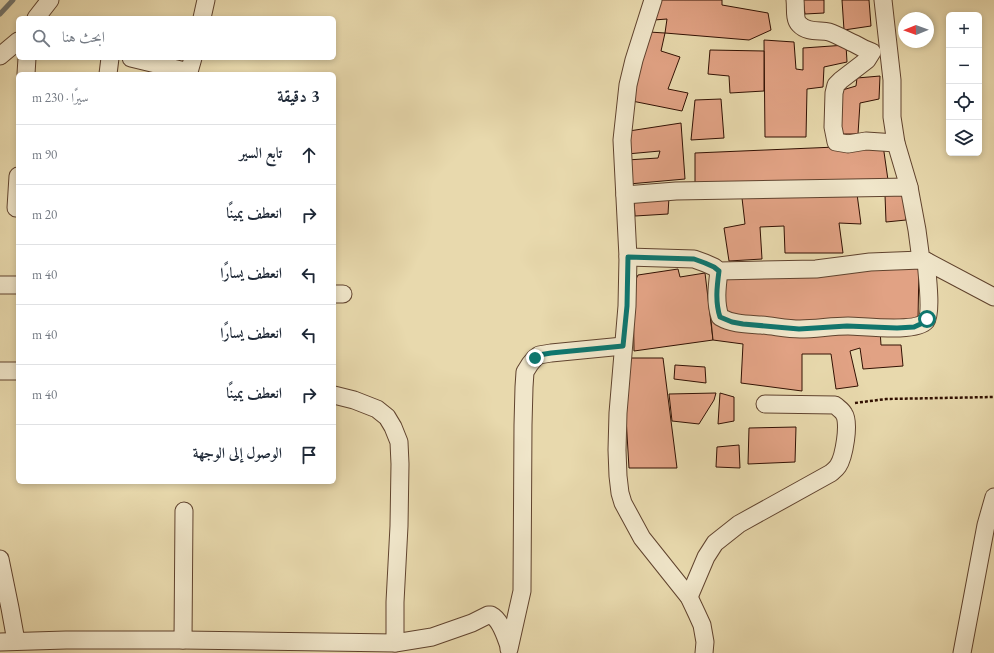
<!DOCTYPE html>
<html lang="ar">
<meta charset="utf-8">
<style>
body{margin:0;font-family:"EB Garamond",Amiri,serif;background:#f6f6f7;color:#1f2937;direction:rtl}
.controls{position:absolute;right:12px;top:12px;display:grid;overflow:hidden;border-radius:6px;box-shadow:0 2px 6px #0003}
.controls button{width:36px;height:36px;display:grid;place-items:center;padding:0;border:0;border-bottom:1px solid #e0e1e3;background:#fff;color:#1f2937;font:20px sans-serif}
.compass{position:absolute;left:898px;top:12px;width:36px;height:36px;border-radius:50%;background:#fff;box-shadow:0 2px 6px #0003;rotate:269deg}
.stop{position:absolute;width:12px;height:12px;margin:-9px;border:3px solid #0f766e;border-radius:50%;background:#fff}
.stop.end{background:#0f766e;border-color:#fff;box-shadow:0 1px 4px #0008}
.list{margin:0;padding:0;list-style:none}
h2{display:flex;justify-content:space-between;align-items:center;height:52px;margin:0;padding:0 16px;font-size:17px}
h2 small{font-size:13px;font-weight:400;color:#747a83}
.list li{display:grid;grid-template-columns:26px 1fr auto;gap:12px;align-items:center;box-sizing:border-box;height:60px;padding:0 16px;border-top:1px solid #e0e1e3}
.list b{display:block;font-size:15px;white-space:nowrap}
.list em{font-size:13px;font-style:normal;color:#747a83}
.icon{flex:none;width:22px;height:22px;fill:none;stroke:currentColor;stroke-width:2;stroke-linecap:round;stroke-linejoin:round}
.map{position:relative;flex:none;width:994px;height:653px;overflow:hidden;direction:ltr}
.search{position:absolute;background:#fff;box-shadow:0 2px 6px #0003;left:16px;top:16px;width:320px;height:44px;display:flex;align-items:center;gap:10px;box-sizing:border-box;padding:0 14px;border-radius:6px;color:#747a83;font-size:15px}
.panel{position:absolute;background:#fff;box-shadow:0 2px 6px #0003;left:16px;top:72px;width:320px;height:412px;border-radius:6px;direction:rtl}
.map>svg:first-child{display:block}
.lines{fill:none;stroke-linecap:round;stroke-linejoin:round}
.stream{stroke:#72756e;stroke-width:5}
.building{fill:#e1a284;stroke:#321103}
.minor-casing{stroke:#60432e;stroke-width:19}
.path{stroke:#321103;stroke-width:2.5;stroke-dasharray:3 2;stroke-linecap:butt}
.minor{stroke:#f0e6ca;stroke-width:17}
.route{stroke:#0f766e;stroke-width:5}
</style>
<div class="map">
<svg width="994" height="653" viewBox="0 0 994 653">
<rect width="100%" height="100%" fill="#e8d9ad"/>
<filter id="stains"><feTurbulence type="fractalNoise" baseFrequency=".005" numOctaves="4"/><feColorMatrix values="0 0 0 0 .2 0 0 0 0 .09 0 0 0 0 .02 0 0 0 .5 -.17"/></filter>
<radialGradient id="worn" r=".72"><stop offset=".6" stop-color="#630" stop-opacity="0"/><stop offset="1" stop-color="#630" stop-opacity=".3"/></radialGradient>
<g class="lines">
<path class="stream" d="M0 14 13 0"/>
</g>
<g class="building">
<path d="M660 0H722V5L768 13 771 30 749 40 665 33 667 19 654 20Z"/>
<path d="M803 0H824V13L805 14Z"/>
<path d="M842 0H869L871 26 844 30Z"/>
<path d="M649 32 665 33 661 51 680 57 668 89 688 93 682 111 632 101Z"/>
<path d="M764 40 794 42 796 69 803 70V48L846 45 847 62 824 67 823 87 807 89 806 137H765Z"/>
<path d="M710 50 764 51V91L730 93 729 76 708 74Z"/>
<path d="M880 76 879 99 860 103 858 134H840L839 91 856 86 857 78Z"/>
<path d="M721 99 724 138 691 140 695 100Z"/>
<path d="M681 123 685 179 629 184 627 160 658 158 660 151 627 154 629 131Z"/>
<path d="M883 145 888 180 695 183V153Z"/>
<path d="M857 194 861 224 839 223 843 253H785L784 226 760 227 762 259 729 261 724 228 745 224 742 198Z"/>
<path d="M904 194 906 220 886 222 885 195Z"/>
<path d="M669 197 668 214 635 216 634 202Z"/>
<path d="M919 266 918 319 827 321 770 320 725 316 723 277Z"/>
<path d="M678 269 680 277 705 273 713 340 634 351 633 285 638 275Z"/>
<path d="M711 320 756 333 880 330 881 345H901L903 366 863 369 860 348 850 351 858 386 836 389 831 354H802V391L741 383 743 344 713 340Z"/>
<path d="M630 358H663L677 468H629L623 367Z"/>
<path d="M675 365 705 367 706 383 674 379Z"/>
<path d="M716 393 714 400 699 424 672 421 669 394Z"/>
<path d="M720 393 734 397V421L718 424Z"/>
<path d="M796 427 795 462 748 464 749 428Z"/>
<path d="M739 445 740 468 716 467 717 447Z"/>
</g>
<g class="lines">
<defs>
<g id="minor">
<path d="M653 0 634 60 628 85 622 140 628 257 627 306 618 413 617 450 618 476 620 493 623 503 642 538 689 597 697 614 702 625 705 642 704 653"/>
<path d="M795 0C796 7 794 19 799 24 807 33 820 30 829 32 838 35 846 40 855 44 860 47 866 50 872 52L867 60 841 80 836 85 834 93 833 127 836 142 848 144 866 141 896 143"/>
<path d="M883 0 892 80V117L896 143 909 187"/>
<path d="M36 18 50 0"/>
<path d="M202 18 206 0"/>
<path d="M0 56 18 41"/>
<path d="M131 58 189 72 193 58"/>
<path d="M26 74 27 58"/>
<path d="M108 74 110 58"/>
<path d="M625 195 676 191 909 187 917 230 921 260"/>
<path d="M16 208 18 176"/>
<path d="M628 257 694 259 705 263 714 267 719 271 816 269 870 262 921 260 926 261 994 297"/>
<path d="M719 271C717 287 715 302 720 317 732 324 746 324 761 325 774 326 787 329 800 329 816 329 832 326 848 326 864 326 916 333 926 321 932 313 927 273 926 261"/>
<path d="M0 285H18"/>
<path d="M334 294H343"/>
<path d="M0 371H18"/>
<path d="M334 395 354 400 377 409 387 417 393 427 399 442 400 464 399 526 395 602V643"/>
<path d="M0 559 10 608 16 641"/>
<path d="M689 597 706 557 715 543 739 524 831 473C833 471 836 469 838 466 844 457 850 423 844 414 842 410 838 408 835 405L765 404"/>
<path d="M183 640 184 511"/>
<path d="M0 642 66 640H183L395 643 432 637 472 623 488 615H491C501 620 505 636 509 646"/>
<path d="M509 649 522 591 523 425 524 387 525 372 530 364 535 358 539 355 551 353 623 346"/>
<path d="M962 653 986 525 994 497"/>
</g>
</defs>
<use href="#minor" class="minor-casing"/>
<path class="path" d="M855 403 886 399 994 397"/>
<use href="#minor" class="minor"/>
</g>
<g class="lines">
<path class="route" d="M535 358 539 355 551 353 623 346 627 306 628 257 694 259 705 263 714 267 719 271C717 286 715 302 720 317L732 322 743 324 799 329 847 326 897 328 914 327 925 322 927 319"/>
</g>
<rect width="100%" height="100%" filter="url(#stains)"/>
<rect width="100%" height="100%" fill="url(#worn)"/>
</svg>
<div class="controls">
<button>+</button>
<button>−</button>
<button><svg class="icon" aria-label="locate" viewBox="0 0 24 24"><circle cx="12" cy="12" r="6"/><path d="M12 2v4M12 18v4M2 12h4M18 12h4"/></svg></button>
<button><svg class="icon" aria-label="layers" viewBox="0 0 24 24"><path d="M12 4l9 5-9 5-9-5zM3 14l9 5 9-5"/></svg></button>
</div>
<svg class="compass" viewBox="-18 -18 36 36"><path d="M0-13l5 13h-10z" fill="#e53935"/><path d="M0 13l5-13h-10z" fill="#747a83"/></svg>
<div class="stop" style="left:927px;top:319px"></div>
<div class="stop end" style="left:535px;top:358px"></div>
<div class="search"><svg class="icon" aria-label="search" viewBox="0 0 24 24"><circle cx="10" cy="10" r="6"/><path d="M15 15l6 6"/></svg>ابحث هنا</div>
<section class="panel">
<h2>3 دقيقة<small>سيرًا · 230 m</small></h2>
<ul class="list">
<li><svg class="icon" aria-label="ahead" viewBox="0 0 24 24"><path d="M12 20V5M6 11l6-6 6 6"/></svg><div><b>تابع السير</b></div><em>90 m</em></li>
<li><svg class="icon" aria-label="right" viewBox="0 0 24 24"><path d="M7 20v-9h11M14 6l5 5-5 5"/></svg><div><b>انعطف يمينًا</b></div><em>20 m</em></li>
<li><svg class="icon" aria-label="left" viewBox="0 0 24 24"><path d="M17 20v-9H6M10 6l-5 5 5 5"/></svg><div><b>انعطف يسارًا</b></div><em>40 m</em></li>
<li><svg class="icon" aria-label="left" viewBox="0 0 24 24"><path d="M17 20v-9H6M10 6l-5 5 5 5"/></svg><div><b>انعطف يسارًا</b></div><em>40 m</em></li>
<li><svg class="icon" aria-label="right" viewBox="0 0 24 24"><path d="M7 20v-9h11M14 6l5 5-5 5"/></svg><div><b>انعطف يمينًا</b></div><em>40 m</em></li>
<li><svg class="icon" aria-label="arrive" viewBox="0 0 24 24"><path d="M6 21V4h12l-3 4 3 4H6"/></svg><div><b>الوصول إلى الوجهة</b></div></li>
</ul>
</section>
</div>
